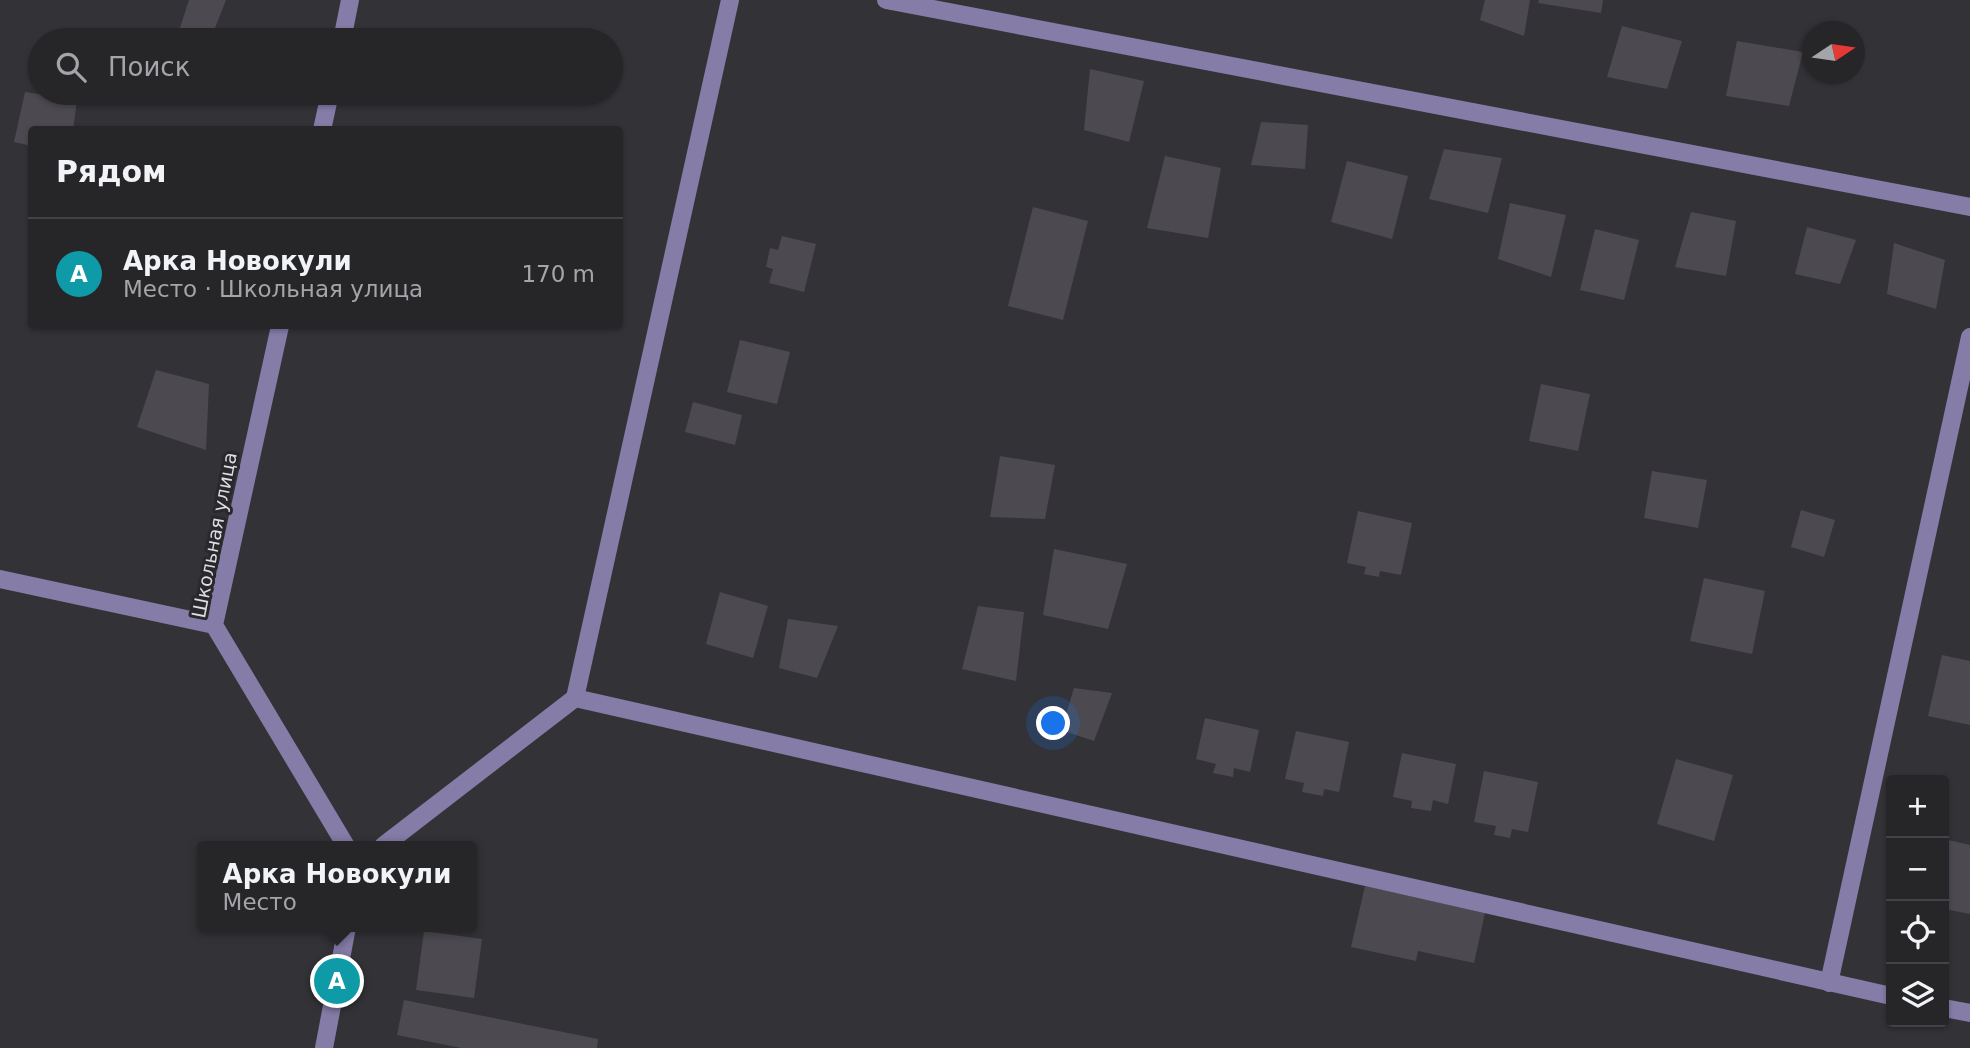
<!DOCTYPE html>
<html lang="ru">
<meta charset="utf-8">
<style>
body{margin:0;font-family:"DejaVu Sans",sans-serif;background:#323235;color:#f1f3f6}
.controls{position:absolute;right:21px;bottom:21px;display:grid;overflow:hidden;border-radius:7px;box-shadow:0 2px 5px #0004}
.controls button{width:63px;height:63px;display:grid;place-items:center;padding:0;border:0;border-bottom:2px solid #424346;background:#262629;color:#f1f3f6;font:35px sans-serif}
.compass{position:absolute;left:1802px;top:21px;width:63px;height:63px;border-radius:50%;background:#262629;box-shadow:0 2px 5px #0004;rotate:77deg}
.you{position:absolute;left:1054px;top:724px;width:24px;height:24px;margin:-18px;border:5px solid #fff;border-radius:50%;background:#1a73e8;box-shadow:0 0 0 10px #1a73e833}
.badge{display:grid;place-items:center;width:46px;height:46px;border-radius:50%;background:#bbaaf6;color:#fff;font-size:23px;font-weight:700}
.pin{position:absolute;translate:-50% -50%;border:4px solid #fff;box-shadow:0 2px 7px #0006}
.popup{position:absolute;left:197px;top:841px;width:280px;height:91px;box-sizing:border-box;display:grid;place-content:center;border-radius:7px;background:#262629;filter:drop-shadow(0 2px 5px #0005);font-size:23px;white-space:nowrap;color:#a4a5a8}
.popup b{font-size:26px;color:#f1f3f6}
.popup::after{content:'';position:absolute;left:50%;top:100%;margin-left:-14px;border:14px solid transparent;border-top-color:#262629}
.list{margin:0;padding:0;list-style:none}
h2{display:flex;justify-content:space-between;align-items:center;height:91px;margin:0;padding:0 28px;font-size:30px}
h2 small{font-size:23px;font-weight:400;color:#a4a5a8}
.list li{display:grid;grid-template-columns:46px 1fr auto;gap:21px;align-items:center;box-sizing:border-box;height:112px;padding:0 28px;border-top:2px solid #424346}
.list b{display:block;font-size:26px;white-space:nowrap}
.list p{margin:0;font-size:23px;white-space:nowrap;color:#a4a5a8}
.list em{font-size:23px;font-style:normal;color:#a4a5a8}
.icon{flex:none;width:38px;height:38px;fill:none;stroke:currentColor;stroke-width:2;stroke-linecap:round;stroke-linejoin:round}
.map{position:relative;flex:none;width:1970px;height:1048px;overflow:hidden}
.search{position:absolute;background:#262629;box-shadow:0 2px 5px #0004;left:28px;top:28px;width:595px;height:77px;display:flex;align-items:center;gap:18px;box-sizing:border-box;padding:0 24px;border-radius:38px;color:#a4a5a8;font-size:26px}
.panel{position:absolute;background:#262629;box-shadow:0 2px 5px #0004;left:28px;top:126px;width:595px;height:203px;border-radius:7px}
.map>svg:first-child{display:block}
.building{fill:#4c4a50}
.lines{fill:none;stroke-linecap:round;stroke-linejoin:round}
.minor{stroke:#857ca8;stroke-width:18}
.labels{text-anchor:middle;stroke-width:6;stroke-linejoin:round;paint-order:stroke}
.street-label{font-size:19px;fill:#dedde1;stroke:#29282d}
</style>
<div class="map">
<svg width="1970" height="1048" viewBox="0 0 1970 1048">
<rect width="100%" height="100%" fill="#333237"/>
<g class="building">
<path d="M189 0H226L215 28 235 34 233 40H176Z"/>
<path d="M1485 0H1530L1524 36 1480 20Z"/>
<path d="M1539 0H1603L1601 13 1538 3Z"/>
<path d="M1622 26 1682 41 1667 89 1607 77Z"/>
<path d="M1737 41 1803 52 1789 106 1726 96Z"/>
<path d="M1090 69 1144 81 1129 142 1084 130Z"/>
<path d="M25 92 77 100 73 130H32V146L14 142Z"/>
<path d="M1261 122 1308 125 1305 169 1251 165Z"/>
<path d="M1444 149 1502 158 1488 213 1429 199Z"/>
<path d="M1165 156 1221 168 1208 238 1147 228Z"/>
<path d="M1347 161 1408 176 1392 239 1331 222Z"/>
<path d="M1510 203 1566 215 1551 277 1498 259Z"/>
<path d="M1033 207 1088 221 1063 320 1008 306Z"/>
<path d="M1691 212 1736 221 1726 276 1675 267Z"/>
<path d="M1807 227 1856 240 1840 284 1795 274Z"/>
<path d="M1595 229 1639 240 1624 300 1580 290Z"/>
<path d="M782 236 816 244 804 292 769 283 773 269 766 267 770 248 778 250Z"/>
<path d="M1894 243 1945 260 1936 309 1887 294Z"/>
<path d="M740 340 790 352 777 404 727 392Z"/>
<path d="M156 370 209 384 206 450 137 427Z"/>
<path d="M1541 384 1590 394 1578 451 1529 441Z"/>
<path d="M693 402 742 415 735 445 685 432Z"/>
<path d="M1000 456 1055 465 1045 519 990 517Z"/>
<path d="M1652 471 1707 480 1698 528 1644 518Z"/>
<path d="M1801 510 1835 520 1824 557 1791 547Z"/>
<path d="M1358 511 1412 523 1401 575 1380 571 1379 577 1364 574 1366 567 1347 563Z"/>
<path d="M1054 549 1127 564 1108 629 1043 615Z"/>
<path d="M1704 578 1765 591 1752 654 1690 641Z"/>
<path d="M720 592 768 606 753 658 706 644Z"/>
<path d="M978 606 1024 612 1016 681 962 669Z"/>
<path d="M788 619 838 626 817 678 779 668Z"/>
<path d="M1942 655 1970 661V725L1928 716Z"/>
<path d="M1074 688 1112 693 1094 741 1061 730Z"/>
<path d="M1205 718 1259 730 1250 772 1234 768 1233 777 1213 773 1216 764 1196 759Z"/>
<path d="M1296 731 1349 742 1339 792 1324 789 1323 796 1302 792 1304 783 1285 779Z"/>
<path d="M1402 753 1456 764 1448 804 1433 800 1431 811 1411 808 1412 801 1393 797Z"/>
<path d="M1676 759 1733 775 1714 841 1657 824Z"/>
<path d="M1484 771 1538 782 1528 832 1512 829 1510 838 1494 835 1496 826 1474 822Z"/>
<path d="M1944 839 1970 845V914L1944 909Z"/>
<path d="M1365 886 1485 913 1474 963 1418 951 1416 961 1351 947Z"/>
<path d="M424 931 482 939 474 998 416 990Z"/>
<path d="M404 1000 598 1039 597 1048H461L397 1035Z"/>
</g>
<g class="lines">
<g class="minor">
<path d="M886 0 1970 207"/>
<path d="M342 40 350 0"/>
<path d="M322 130 330 93"/>
<path d="M280 326 214 625 346 846"/>
<path d="M0 579 214 625"/>
<path d="M575 698 1891 996"/>
<path d="M383 846 575 698 730 0"/>
<path d="M1829 983 1970 337"/>
<path d="M1944 1008 1970 1013"/>
<path d="M324 1048 347 927"/>
</g>
</g>
<g class="labels">
<g class="street-label">
<text transform="translate(214 535) rotate(-79)" y="7">Школьная улица</text>
</g>
</g>
</svg>
<div class="controls">
<button>+</button>
<button>−</button>
<button><svg class="icon" aria-label="locate" viewBox="0 0 24 24"><circle cx="12" cy="12" r="6"/><path d="M12 2v4M12 18v4M2 12h4M18 12h4"/></svg></button>
<button><svg class="icon" aria-label="layers" viewBox="0 0 24 24"><path d="M12 4l9 5-9 5-9-5zM3 14l9 5 9-5"/></svg></button>
</div>
<svg class="compass" viewBox="-18 -18 36 36"><path d="M0-13l5 13h-10z" fill="#e53935"/><path d="M0 13l5-13h-10z" fill="#a4a5a8"/></svg>
<div class="you"></div>
<div class="pin badge" style="left:337px;top:981px;background:#0f9aa8">A</div>
<div class="popup"><b>Арка Новокули</b>Место</div>
<div class="search"><svg class="icon" aria-label="search" viewBox="0 0 24 24"><circle cx="10" cy="10" r="6"/><path d="M15 15l6 6"/></svg>Поиск</div>
<section class="panel">
<h2>Рядом<small></small></h2>
<ul class="list">
<li><span class="badge" style="background:#0f9aa8">A</span><div><b>Арка Новокули</b><p>Место · Школьная улица</p></div><em>170 m</em></li>
</ul>
</section>
</div>
